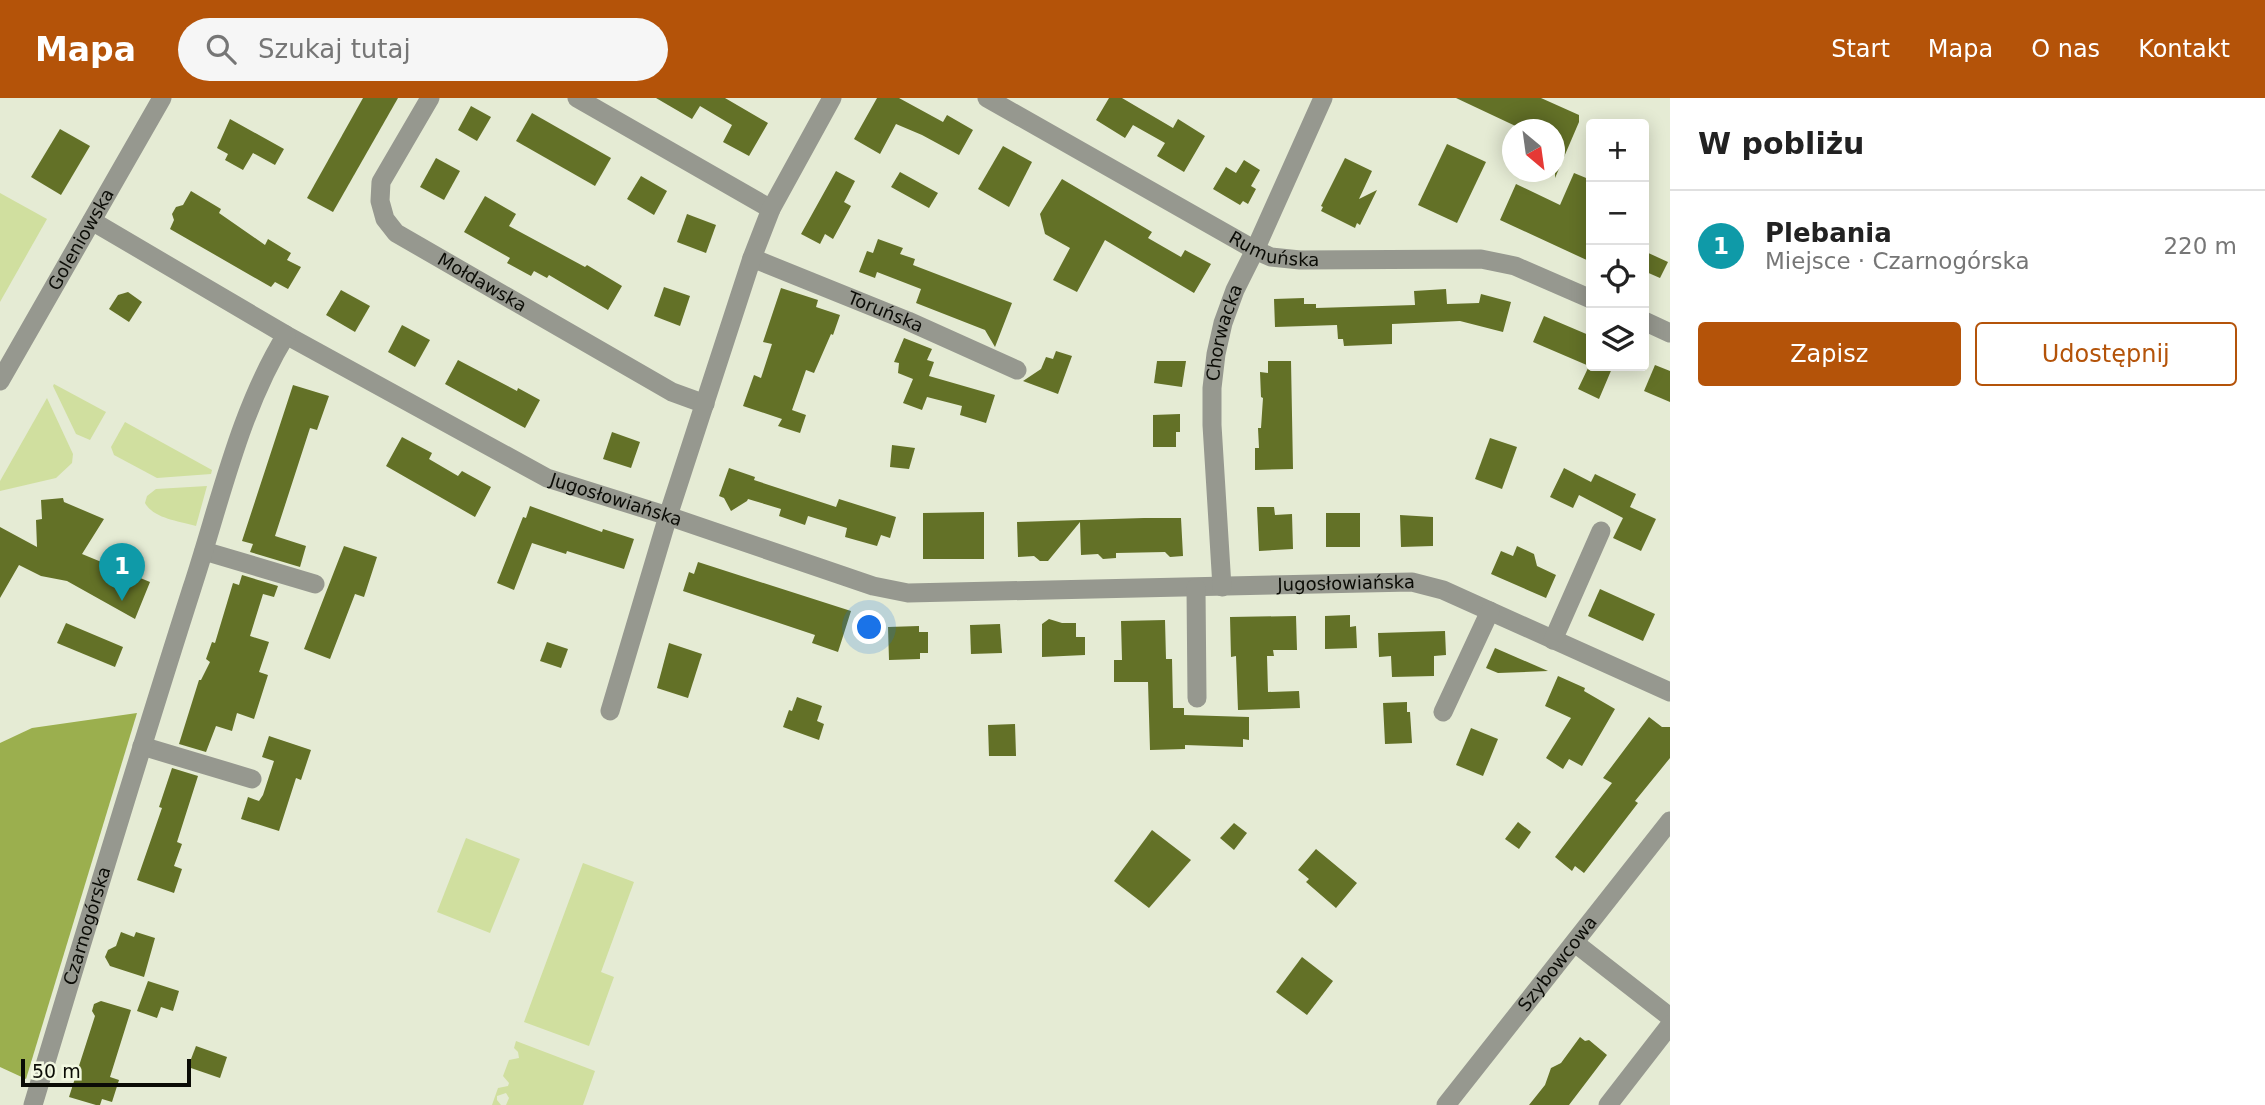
<!DOCTYPE html>
<html lang="pl">
<meta charset="utf-8">
<style>
body{margin:0;font-family:"DejaVu Sans",sans-serif;background:#f6f6f6;color:#222}
.controls{position:absolute;right:21px;top:21px;display:grid;overflow:hidden;border-radius:7px;box-shadow:0 4px 18px #0003}
.controls button{width:63px;height:63px;display:grid;place-items:center;padding:0;border:0;border-bottom:2px solid #e0e0e0;background:#fff;color:#222;font:35px sans-serif}
.compass{position:absolute;left:1502px;top:21px;width:63px;height:63px;border-radius:50%;background:#fff;box-shadow:0 4px 18px #0003;rotate:151deg}
.scale{position:absolute;left:21px;bottom:18px;width:170px;box-sizing:border-box;padding-left:7px;border:4px solid #0b0c06;border-top:0;font-size:19px;line-height:24px;white-space:nowrap;color:#0b0c06;-webkit-text-stroke:5px #f2f8e1;paint-order:stroke}
.you{position:absolute;left:870px;top:530px;width:24px;height:24px;margin:-18px;border:5px solid #fff;border-radius:50%;background:#1a73e8;box-shadow:0 0 0 10px #1a73e833}
.badge{display:grid;place-items:center;width:46px;height:46px;border-radius:50%;background:#b45309;color:#fff;font-size:23px;font-weight:700}
.pin{position:absolute;translate:-50% -58px;filter:drop-shadow(0 2px 4px #0008)}
.pin::after{content:'';position:absolute;top:37px;width:24px;height:21px;background:inherit;clip-path:polygon(0 0,100% 0,50% 100%)}
.list{margin:0;padding:0;list-style:none}
h2{display:flex;justify-content:space-between;align-items:center;height:91px;margin:0;padding:0 28px;font-size:30px}
h2 small{font-size:23px;font-weight:400;color:#767676}
.list li{display:grid;grid-template-columns:46px 1fr auto;gap:21px;align-items:center;box-sizing:border-box;height:112px;padding:0 28px;border-top:2px solid #e0e0e0}
.list b{display:block;font-size:26px;white-space:nowrap}
.list p{margin:0;font-size:23px;white-space:nowrap;color:#767676}
.list em{font-size:23px;font-style:normal;color:#767676}
.actions{display:flex;gap:14px;padding:21px 28px}
.actions a{flex:1;padding:16px 0;border:2px solid #b45309;border-radius:7px;text-align:center;font-size:24px;color:#b45309}
.actions .main{background:#b45309;color:#fff}
.icon{flex:none;width:38px;height:38px;fill:none;stroke:currentColor;stroke-width:2;stroke-linecap:round;stroke-linejoin:round}
.map{position:relative;flex:none;width:1670px;height:1007px;overflow:hidden}
header{display:flex;align-items:center;gap:42px;box-sizing:border-box;height:98px;padding:0 35px;background:#b45309;color:#fff}
header strong{font-size:33px}
nav{display:flex;gap:38px;margin-inline-start:auto;font-size:24px}
.search{width:490px;height:63px;background:#f6f6f6;display:flex;align-items:center;gap:18px;box-sizing:border-box;padding:0 24px;border-radius:38px;color:#767676;font-size:26px}
main{display:flex}
aside{flex:1;background:#fff}
.map>svg:first-child{display:block}
.green{fill:#d0df9f}
.forest{fill:#9baf4e}
.building{fill:#637127}
.lines{fill:none;stroke-linecap:round;stroke-linejoin:round}
.minor{stroke:#96988f;stroke-width:19}
.tertiary{stroke:#96988f;stroke-width:19}
.labels{text-anchor:middle;stroke-width:5;stroke-linejoin:round;paint-order:stroke}
.street-label{font-size:18px;fill:#0b0c06;stroke:#f2f8e1}
</style>
<header>
<strong>Mapa</strong>
<div class="search"><svg class="icon" aria-label="search" viewBox="0 0 24 24"><circle cx="10" cy="10" r="6"/><path d="M15 15l6 6"/></svg>Szukaj tutaj</div>
<nav><a>Start</a><a>Mapa</a><a>O nas</a><a>Kontakt</a></nav>
</header>
<main>
<div class="map">
<svg width="1670" height="1007" viewBox="0 0 1670 1007">
<rect width="100%" height="100%" fill="#e5ebd4"/>
<g class="green">
<path d="M0 95 47 121 0 204Z"/>
<path d="M54 286 106 314 90 342 76 336 53 288Z"/>
<path d="M47 300 73 356 72 365 56 380 0 393V383Z"/>
<path d="M125 324 212 372 211 376 157 380 114 357 111 349Z"/>
<path d="M207 388 196 428C180 423 154 421 145 405L147 398 156 391Z"/>
<path d="M466 740 520 761 490 835 437 814Z"/>
<path d="M583 765 634 784 601 874 614 879 589 948 524 924Z"/>
<path d="M516 943 595 973 583 1007H506L509 1000 506 995 497 998V1002L501 1007H492L498 990 508 988 509 985 503 978 509 962 519 960 518 954 514 950Z"/>
</g>
<path class="forest" d="M137 615 26 981 0 969V645L32 630Z"/>
<g class="building">
<path d="M363 0H398L333 114 307 100Z"/>
<path d="M656 0H725L768 25 749 58 723 44 732 27 700 8 692 21Z"/>
<path d="M877 0H899L943 24 947 17 973 32 959 57 922 37 896 26 880 56 854 41Z"/>
<path d="M1109 0H1122L1173 30 1178 21 1205 38 1184 74 1157 58 1165 45 1133 27 1125 40 1096 22Z"/>
<path d="M1456 0H1541L1579 17V24L1555 80V32H1524Z"/>
<path d="M471 8 491 19 477 43 458 32Z"/>
<path d="M532 15 611 60 595 88 516 43Z"/>
<path d="M230 21 284 51 275 67 253 55 243 72 225 62 228 56 217 50Z"/>
<path d="M60 31 90 48 61 97 31 79Z"/>
<path d="M1447 46 1486 64 1457 125 1418 107Z"/>
<path d="M1003 48 1032 64 1009 109 978 91Z"/>
<path d="M436 60 460 73 444 102 420 89Z"/>
<path d="M1345 60 1372 73 1359 101 1377 92 1360 127 1357 125 1355 130 1321 113 1323 109 1321 108Z"/>
<path d="M1244 62 1260 72 1251 88 1256 91 1248 106 1243 103 1240 107 1213 91 1226 69 1236 75Z"/>
<path d="M836 73 855 83 844 104 851 108 833 141 825 136 820 146 801 136Z"/>
<path d="M900 74 938 95 929 110 891 89Z"/>
<path d="M1574 75 1591 82V164L1500 122 1516 86 1560 107Z"/>
<path d="M641 78 667 93 654 117 627 101Z"/>
<path d="M1062 81 1152 134 1148 140 1181 159 1185 152 1211 166 1194 195 1105 142 1077 194 1053 182 1070 150 1045 136 1040 116Z"/>
<path d="M191 93 221 111 219 115 265 147 268 141 291 155 287 162 301 169 288 191 275 184 271 189 170 131 174 122 172 116 176 109 183 107Z"/>
<path d="M485 98 516 116 509 128 585 169 587 167 622 188 608 212 549 177 547 180 534 173 531 178 507 165 510 160 464 134Z"/>
<path d="M687 116 716 127 706 155 677 144Z"/>
<path d="M878 141 903 150 900 156 915 161 913 167 1012 205 995 249 985 232 916 205 921 191 877 174 875 180 859 174 867 153 873 155Z"/>
<path d="M1644 153 1668 164 1660 180 1644 173Z"/>
<path d="M664 189 690 198 680 228 654 218Z"/>
<path d="M781 190 818 202 816 209 840 217 833 237 831 236 814 275 806 272 792 312 806 317 800 335 778 328 782 321 743 308 754 277 761 280 772 246 763 244Z"/>
<path d="M1446 191 1447 206 1479 205 1481 196 1511 204 1503 234 1460 223 1392 226V246L1344 248 1343 241H1338L1337 227 1275 229 1274 201 1304 200V206H1316V210L1415 207 1414 193Z"/>
<path d="M341 192 370 208 355 234 326 217Z"/>
<path d="M128 194 142 204 129 224 109 211 118 197Z"/>
<path d="M1544 218 1591 238V268H1613L1599 301 1578 291 1589 268 1533 244Z"/>
<path d="M402 227 430 242 415 269 388 254Z"/>
<path d="M904 240 932 251 927 262 934 264 929 278 995 297 986 325 960 317 962 308 927 299 922 312 903 305 913 281 898 275 899 265 894 264Z"/>
<path d="M1056 253 1072 258 1058 296 1023 283 1041 271 1046 259 1053 261Z"/>
<path d="M458 262 517 293 518 290 540 302 525 330 445 286Z"/>
<path d="M1157 263H1186L1182 289 1154 285Z"/>
<path d="M1268 263H1291L1293 371 1255 372V350H1259L1258 330H1261L1263 300 1261 299 1260 274 1268 275Z"/>
<path d="M1655 267 1670 273V304L1644 293Z"/>
<path d="M293 287 329 298 317 332 310 330 275 438 306 448 300 469 250 454 253 446 242 443Z"/>
<path d="M1180 316V334H1176V349H1153V317Z"/>
<path d="M612 334 640 344 631 370 603 361Z"/>
<path d="M402 339 432 355 429 361 458 378 462 373 491 389 475 419 386 368Z"/>
<path d="M1490 340 1517 349 1502 391 1475 381Z"/>
<path d="M892 347 915 350 909 371 890 369Z"/>
<path d="M729 370 755 379 754 382 836 409 839 401 896 419 890 440 881 437 877 448 845 439 847 430 808 418 805 427 779 418 781 411 748 401 747 403 731 413 724 400 719 398Z"/>
<path d="M1564 370 1591 384 1595 376 1636 396 1630 409 1656 421 1641 453 1613 440 1623 420 1579 397 1573 410 1550 399Z"/>
<path d="M63 400 64 404 104 421 82 456 150 484 135 521 67 483 41 478 19 467 0 500V429L37 449 36 422 42 421 41 402Z"/>
<path d="M530 408 602 434 603 431 634 441 624 471 567 453 566 456 532 445 514 492 497 485 523 419 526 420Z"/>
<path d="M1257 409H1274L1275 417 1292 416 1293 451 1259 453Z"/>
<path d="M984 414V461H923V415Z"/>
<rect x="1326" y="415" width="34" height="34"/>
<path d="M1400 417 1433 419V448L1401 449Z"/>
<path d="M1144 420H1181L1183 458 1170 459 1165 454 1116 455V460L1103 461 1098 456 1081 457 1080 424 1048 463H1040L1034 458 1018 459 1017 424Z"/>
<path d="M344 448 377 459 364 499 355 496 330 561 304 551Z"/>
<path d="M1517 448 1534 456 1537 468 1556 477 1546 500 1491 476 1501 453 1513 458Z"/>
<path d="M698 464 851 513 838 554 812 545 815 537 683 493 689 474 694 476Z"/>
<path d="M242 477 278 488 274 499 263 496 250 538 269 544 259 574 268 577 254 621 237 615 232 633 216 628 206 654 179 646 199 582H201L210 564 206 561 212 544 215 545 233 485 239 487Z"/>
<path d="M1600 491 1655 516 1643 543 1588 518Z"/>
<path d="M1350 517V529L1356 528 1357 550 1325 551V518Z"/>
<path d="M1296 518 1297 552H1273L1274 558H1267L1268 594 1299 593 1300 610 1238 612 1236 558 1231 559 1230 519Z"/>
<path d="M1049 521 1062 525H1076V539H1085V557L1042 559V526Z"/>
<path d="M1165 522 1166 561H1172L1173 610H1184V617L1249 619V642L1243 641V649L1185 647V651L1150 652 1148 584H1114V562H1122L1121 523Z"/>
<path d="M66 525 123 549 115 569 57 545Z"/>
<path d="M1000 526 1002 555 971 556 970 527Z"/>
<path d="M919 528V534H928V555H920V561L889 562 888 529Z"/>
<path d="M1445 533 1446 557 1434 558V578L1392 579 1391 558 1379 559 1378 535Z"/>
<path d="M547 544 568 551 561 570 540 563Z"/>
<path d="M669 545 702 556 688 600 657 590Z"/>
<path d="M1495 550 1548 573 1498 575 1486 570Z"/>
<path d="M1558 578 1585 590 1584 593 1615 611 1582 668 1569 661 1563 671 1546 660 1571 620 1545 608Z"/>
<path d="M797 599 822 608 817 623 824 626 819 642 783 629 789 612 792 613Z"/>
<path d="M1407 604V614H1410L1412 645 1385 646 1383 605Z"/>
<path d="M1649 619 1662 629H1670V660L1635 703 1638 705 1584 775 1575 768 1572 773 1555 759 1612 685 1603 680Z"/>
<path d="M1015 626 1016 658H989L988 627Z"/>
<path d="M1471 630 1498 641 1483 678 1456 667Z"/>
<path d="M269 638 311 652 301 682 296 680 279 733 241 721 248 699 259 703 263 697 274 663 262 659Z"/>
<path d="M172 670 198 678 177 744 182 746 174 768 182 771 174 795 137 782 162 710 159 709Z"/>
<path d="M1518 724 1531 734 1519 751 1505 741Z"/>
<path d="M1234 725 1247 735 1234 752 1220 740Z"/>
<path d="M1152 732 1191 762 1149 810 1114 783Z"/>
<path d="M1316 751 1357 785 1336 810 1306 784 1309 781 1298 772Z"/>
<path d="M121 834 134 839 136 834 155 840 144 879 110 868 105 859 108 852 116 848Z"/>
<path d="M1302 859 1333 883 1307 917 1276 894Z"/>
<path d="M148 883 179 893 173 913 161 909 157 920 137 913Z"/>
<path d="M101 903 131 912 110 979 119 982 112 1004 102 1001 100 1007H96L69 999 95 918 92 913 94 906Z"/>
<path d="M1580 939 1585 943 1589 942 1607 957 1569 1007H1529L1545 987 1551 970 1561 965Z"/>
<path d="M196 948 227 959 220 980 188 969Z"/>
</g>
<g class="lines">
<g class="minor">
<path id="s1" d="M430 0 381 84 380 103 385 121 396 135 672 294 705 306"/>
<path d="M577 0 771 111"/>
<path id="s2" d="M987 0 1255 152 1271 159 1300 162 1481 161 1515 168 1591 201"/>
<path id="s3" d="M92 123 286 237 547 380 668 418 873 488 908 495 1412 484 1443 492 1670 594"/>
<path id="s4" d="M752 160 908 223 1017 272"/>
<path d="M1644 223 1670 235"/>
<path d="M204 453 315 486"/>
<path id="s5" d="M1222 489 1212 327V290L1216 256 1223 225 1235 192 1255 152 1323 0"/>
<path d="M1196 490 1197 600"/>
<path d="M1553 542 1601 433"/>
<path d="M610 613 668 418 752 160 771 111 832 0"/>
<path d="M1443 614 1490 513"/>
<path d="M142 648 252 681"/>
<path d="M1575 845 1670 919"/>
<path id="s6" d="M33 1007C85 834 137 662 192 490 220 405 239 313 286 237"/>
<path id="s7" d="M1446 1007 1670 723"/>
<path d="M1608 1007 1670 927"/>
</g>
<path class="tertiary" id="s8" d="M0 283 162 0"/>
</g>
<g class="labels">
<g class="street-label">
<text dy="6" stroke="none"><textPath href="#s8" startOffset="163">Goleniowska</textPath></text>
<text dy="6" stroke="none"><textPath href="#s2" startOffset="327">Rumuńska</textPath></text>
<text dy="6" stroke="none"><textPath href="#s1" startOffset="252">Mołdawska</textPath></text>
<text dy="6" stroke="none"><textPath href="#s4" startOffset="144">Toruńska</textPath></text>
<text dy="6" stroke="none"><textPath href="#s5" startOffset="256">Chorwacka</textPath></text>
<text dy="6" stroke="none"><textPath href="#s3" startOffset="595">Jugosłowiańska</textPath></text>
<text dy="6" stroke="none"><textPath href="#s3" startOffset="1340">Jugosłowiańska</textPath></text>
<text dy="6" stroke="none"><textPath href="#s6" startOffset="187">Czarnogórska</textPath></text>
<text dy="6" stroke="none"><textPath href="#s7" startOffset="180">Szybowcowa</textPath></text>
</g>
</g>
</svg>
<div class="controls">
<button>+</button>
<button>−</button>
<button><svg class="icon" aria-label="locate" viewBox="0 0 24 24"><circle cx="12" cy="12" r="6"/><path d="M12 2v4M12 18v4M2 12h4M18 12h4"/></svg></button>
<button><svg class="icon" aria-label="layers" viewBox="0 0 24 24"><path d="M12 4l9 5-9 5-9-5zM3 14l9 5 9-5"/></svg></button>
</div>
<svg class="compass" viewBox="-18 -18 36 36"><path d="M0-13l5 13h-10z" fill="#e53935"/><path d="M0 13l5-13h-10z" fill="#767676"/></svg>
<div class="scale">50 m</div>
<div class="you"></div>
<div class="pin badge" style="left:122px;top:503px;background:#0f9aa8">1</div>
</div>
<aside>
<h2>W pobliżu<small></small></h2>
<ul class="list">
<li><span class="badge" style="background:#0f9aa8">1</span><div><b>Plebania</b><p>Miejsce · Czarnogórska</p></div><em>220 m</em></li>
</ul>
<div class="actions"><a class="main">Zapisz</a><a>Udostępnij</a></div>
</aside>
</main>
